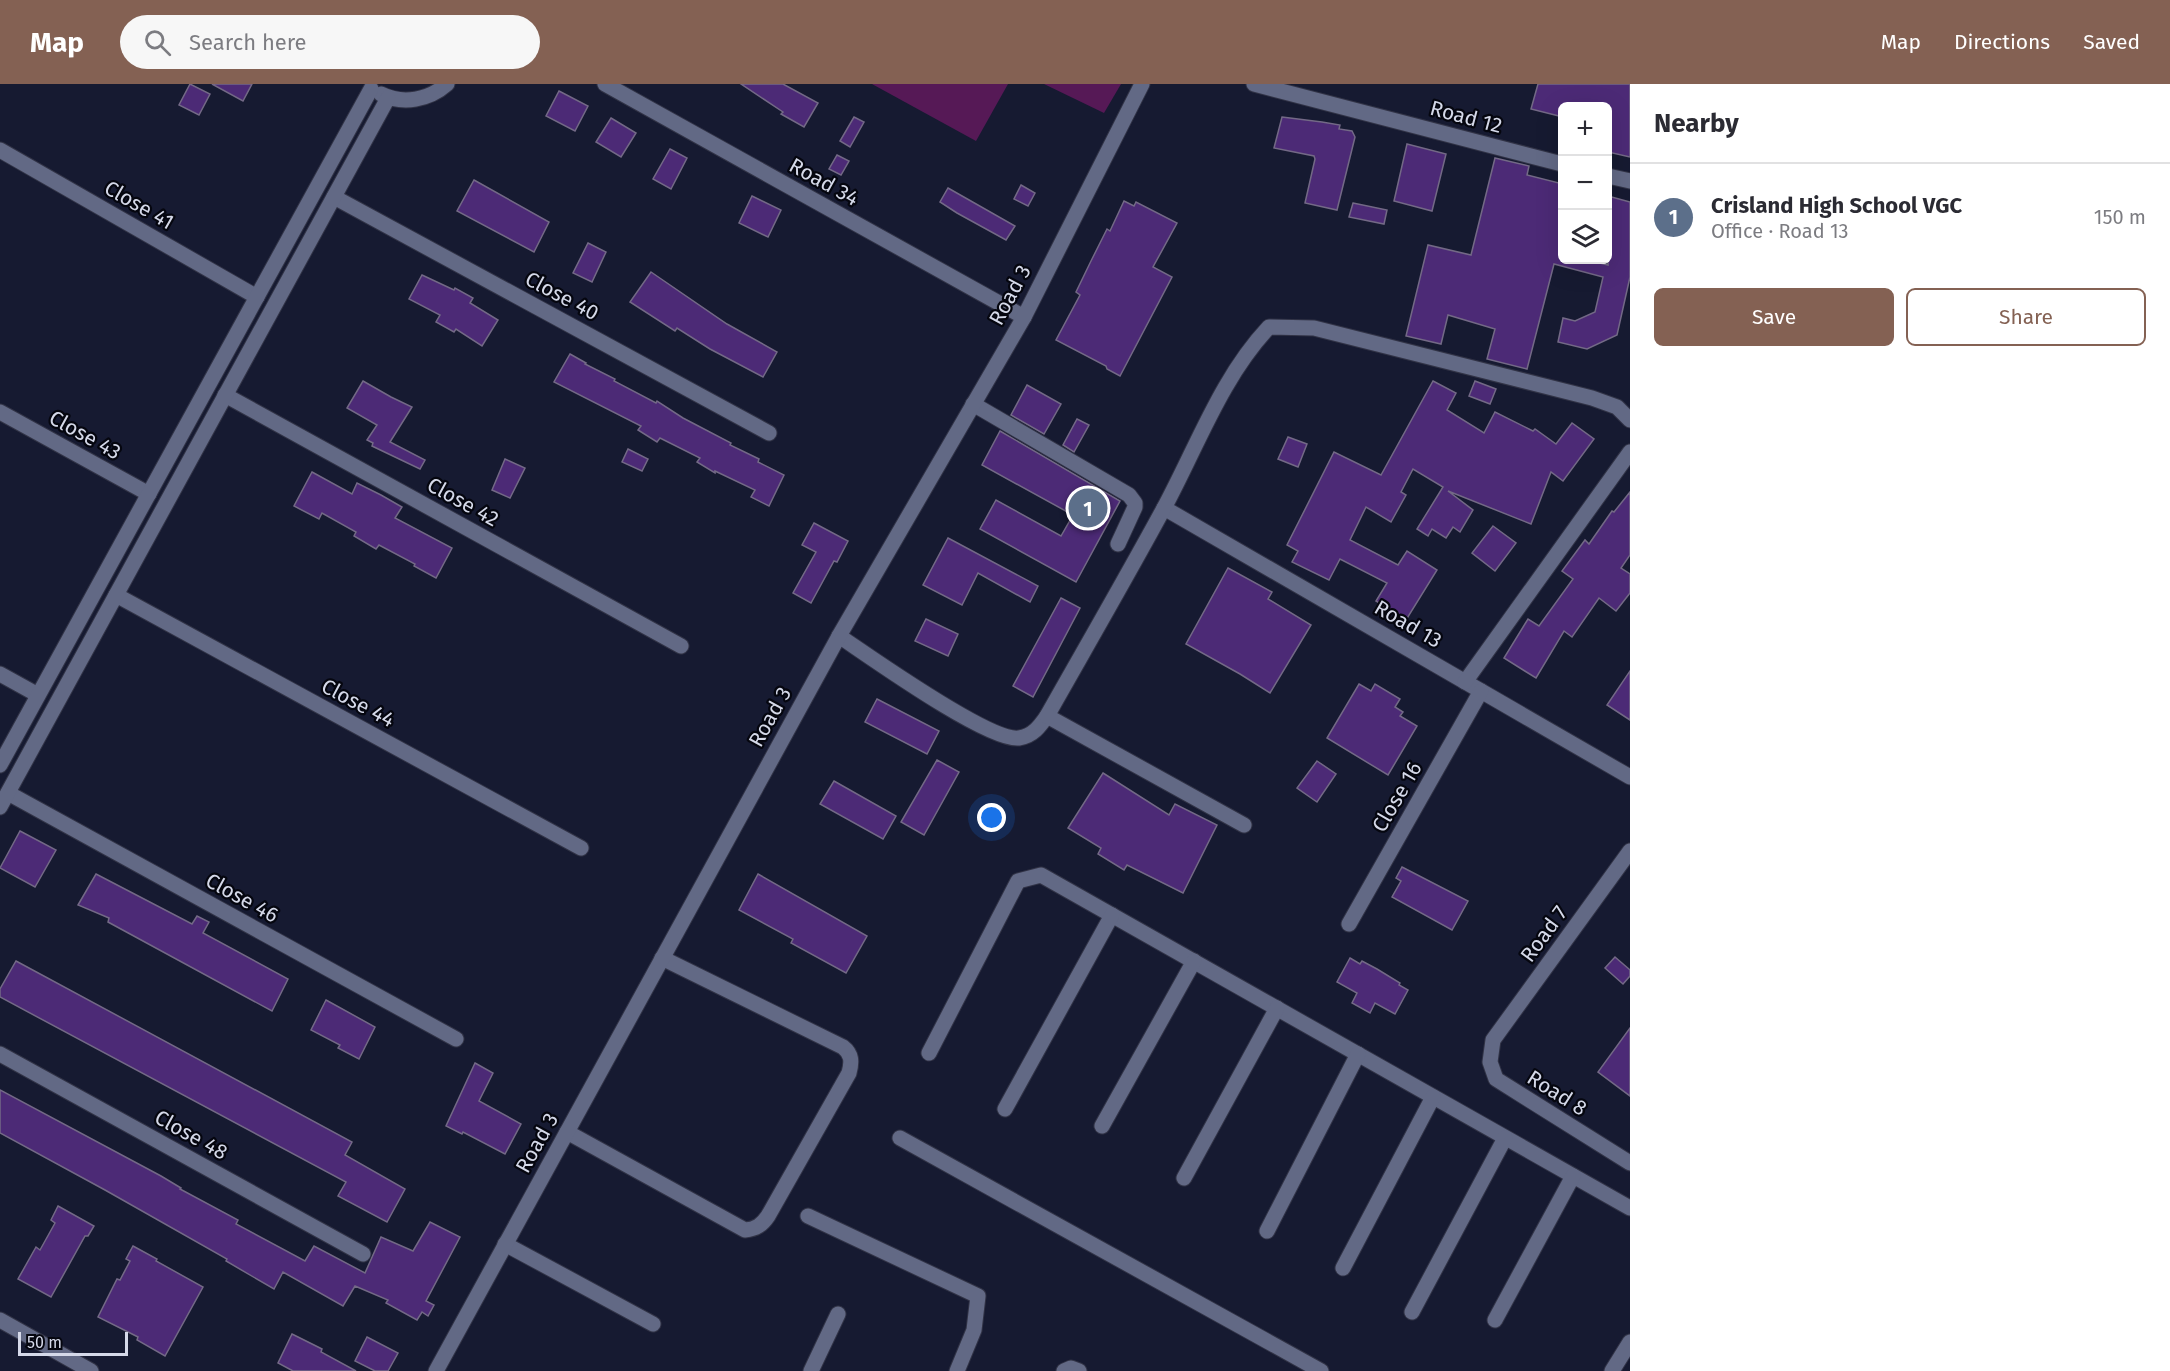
<!DOCTYPE html>
<meta charset="utf-8">
<style>
body{margin:0;font-family:"Fira Sans",sans-serif;background:#f7f7f7;color:#2b2b33}
.controls{position:absolute;right:18px;top:18px;display:grid;overflow:hidden;border-radius:9px;box-shadow:0 6px 24px #0002}
.controls button{width:54px;height:54px;display:grid;place-items:center;padding:0;border:0;border-bottom:2px solid #e1e1e2;background:#fff;color:#2b2b33;font:30px sans-serif}
.scale{position:absolute;left:18px;bottom:15px;width:110px;box-sizing:border-box;padding-left:6px;border:3px solid #d5d9e9;border-top:0;font-size:16px;line-height:21px;white-space:nowrap;color:#d5d9e9;-webkit-text-stroke:4px #05060f;paint-order:stroke}
.you{position:absolute;left:992px;top:734px;width:21px;height:21px;margin:-15px;border:4px solid #fff;border-radius:50%;background:#1a73e8;box-shadow:0 0 0 9px #1a73e833}
.badge{display:grid;place-items:center;width:39px;height:39px;border-radius:50%;background:#846153;color:#fff;font-size:20px;font-weight:700}
.pin{position:absolute;translate:-50% -50%;border:3px solid #fff;box-shadow:0 2px 6px #0006}
.list{margin:0;padding:0;list-style:none}
h2{display:flex;justify-content:space-between;align-items:center;height:78px;margin:0;padding:0 24px;font-size:26px}
h2 small{font-size:20px;font-weight:400;color:#7c7c81}
.list li{display:grid;grid-template-columns:39px 1fr auto;gap:18px;align-items:center;box-sizing:border-box;height:108px;padding:0 24px;border-top:2px solid #e1e1e2}
.list b{display:block;font-size:22px;white-space:nowrap}
.list p{margin:0;font-size:20px;white-space:nowrap;color:#7c7c81}
.list em{font-size:20px;font-style:normal;color:#7c7c81}
.actions{display:flex;gap:12px;padding:18px 24px}
.actions a{flex:1;padding:14px 0;border:2px solid #846153;border-radius:9px;text-align:center;font-size:21px;color:#846153}
.actions .main{background:#846153;color:#fff}
.icon{flex:none;width:33px;height:33px;fill:none;stroke:currentColor;stroke-width:2;stroke-linecap:round;stroke-linejoin:round}
.map{position:relative;flex:none;width:1630px;height:1287px;overflow:hidden}
header{display:flex;align-items:center;gap:36px;box-sizing:border-box;height:84px;padding:0 30px;background:#846153;color:#fff}
header strong{font-size:28px}
nav{display:flex;gap:33px;margin-inline-start:auto;font-size:21px}
.search{width:420px;height:54px;background:#f7f7f7;display:flex;align-items:center;gap:15px;box-sizing:border-box;padding:0 21px;border-radius:33px;color:#7c7c81;font-size:22px}
main{display:flex}
aside{flex:1;background:#fff}
.map>svg:first-child{display:block}
.green{fill:#561956}
.building{fill:#4c2a76;stroke:#736986;stroke-width:1.5}
.lines{fill:none;stroke-linecap:round;stroke-linejoin:round}
.minor-casing{stroke:#313346;stroke-width:17}
.minor{stroke:#626985;stroke-width:15}
.labels{text-anchor:middle;stroke-width:4.5;stroke-linejoin:round;paint-order:stroke}
.street-label{font-size:21px;fill:#d5d9e9;stroke:#05060f}
</style>
<header>
<strong>Map</strong>
<div class="search"><svg class="icon" aria-label="search" viewBox="0 0 24 24"><circle cx="10" cy="10" r="6"/><path d="M15 15l6 6"/></svg>Search here</div>
<nav><a>Map</a><a>Directions</a><a>Saved</a></nav>
</header>
<main>
<div class="map">
<svg width="1630" height="1287" viewBox="0 0 1630 1287">
<rect width="100%" height="100%" fill="#161a31"/>
<g class="green">
<path d="M872 0H1008L976 57Z"/>
<path d="M1044 0H1121L1104 29Z"/>
</g>
<g class="building">
<path d="M190 0 210 10 199 31 179 21Z"/>
<path d="M212 0H252L243 17Z"/>
<path d="M741 0H783L818 19 804 43 781 30 783 28Z"/>
<path d="M1538 0H1630V73L1608 68V22H1563V33L1531 25Z"/>
<path d="M559 7 588 22 575 47 546 32Z"/>
<path d="M854 33 864 38 850 63 840 57Z"/>
<path d="M1282 33 1322 38 1340 41 1339 45 1352 47 1355 53 1337 126 1305 119 1315 75 1314 72 1274 64Z"/>
<path d="M611 34 636 49 621 73 596 58Z"/>
<path d="M1407 60 1446 70 1432 127 1394 117Z"/>
<path d="M670 65 687 74 671 105 653 95Z"/>
<path d="M837 71 849 77 841 91 829 85Z"/>
<path d="M1495 74 1529 82 1527 91 1563 100V176H1587L1608 181V112L1630 118V193L1617 251 1587 265 1558 258 1563 234 1575 237 1595 228 1603 193 1554 180 1527 285 1487 275 1495 245 1448 231 1441 260 1406 252 1428 161 1471 171Z"/>
<path d="M474 96 549 138 534 168 457 127Z"/>
<path d="M1021 101 1035 109 1028 122 1014 115Z"/>
<path d="M948 104 1015 142 1006 156 957 129 940 118Z"/>
<path d="M752 112 781 126 768 153 739 139Z"/>
<path d="M1124 117 1134 122 1136 118 1177 139 1153 183 1172 193 1120 292 1107 285 1106 282 1056 256 1080 211 1076 208 1091 177 1107 145 1110 147Z"/>
<path d="M1353 119 1387 126 1384 140 1349 133Z"/>
<path d="M588 159 606 168 592 198 573 189Z"/>
<path d="M651 188 727 240 777 268 763 293 710 265 677 244 675 247 630 218Z"/>
<path d="M422 191 454 206 455 204 473 214 470 219 498 236 482 262 456 245 454 248 436 238 440 231 409 215Z"/>
<path d="M570 270 586 279 585 280 615 295 614 297 656 319 657 317 683 334 731 359 730 361 759 375 758 378 784 391 769 422 751 413 755 406 715 387V389L697 378 700 374 660 354 657 358 638 346 641 342 554 298Z"/>
<path d="M363 297 391 313 412 323 390 358 425 376 420 385 372 362 373 359 367 356 377 341 347 324Z"/>
<path d="M1433 297 1456 309 1447 326 1484 349 1495 328 1533 347 1535 345 1556 360 1572 339 1594 355 1563 397 1551 388 1531 440 1448 407 1473 426 1460 448 1453 443 1446 454 1432 445 1428 452 1417 445 1443 403 1413 385 1401 408 1406 411 1391 438 1366 423 1350 456 1398 481 1407 467 1437 486 1406 536 1376 517 1387 499 1340 475 1329 496 1292 478 1298 467 1287 461 1334 368 1381 391Z"/>
<path d="M1475 297 1496 305 1490 320 1469 312Z"/>
<path d="M1027 301 1061 320 1044 350 1011 331Z"/>
<path d="M1077 335 1089 341 1074 368 1063 361Z"/>
<path d="M1000 347 1120 417 1076 498 980 445 996 416 1061 452 1073 431 982 381Z"/>
<path d="M1288 353 1307 360 1298 383 1278 375Z"/>
<path d="M628 365 648 375 642 387 622 378Z"/>
<path d="M505 375 525 384 510 414 492 406Z"/>
<path d="M312 388 352 410 357 399 381 411 402 423 395 434 452 464 436 494 414 482 415 480 379 461 376 465 354 452 356 448 322 429 319 435 294 422Z"/>
<path d="M1630 408V471L1621 484 1630 490V509L1616 527 1599 514 1572 553 1564 547 1536 594 1504 574 1528 535 1539 542 1573 495 1562 487 1585 456 1589 460 1612 427 1614 428Z"/>
<path d="M814 439 848 457 837 478 834 477 811 519 793 509 816 468 802 461Z"/>
<path d="M1493 442 1516 459 1495 487 1472 469Z"/>
<path d="M948 454 1038 502 1030 518 978 489 962 521 923 501Z"/>
<path d="M1228 484 1272 508 1268 515 1311 541 1270 609 1240 590 1186 560Z"/>
<path d="M1061 514 1080 524 1033 613 1013 602Z"/>
<path d="M926 535 958 550 948 572 915 557Z"/>
<path d="M1630 587V636L1607 621Z"/>
<path d="M1359 600 1371 607 1375 600 1400 615 1395 623 1403 628 1400 632 1417 642 1388 691 1327 654Z"/>
<path d="M877 615 939 647 927 670 865 638Z"/>
<path d="M937 676 959 688 924 751 901 738Z"/>
<path d="M1317 677 1336 690 1317 718 1297 704Z"/>
<path d="M1103 689 1169 731 1175 720 1217 741 1183 809 1127 781 1124 786 1098 770 1101 764 1068 744Z"/>
<path d="M834 697 896 732 883 755 820 720Z"/>
<path d="M20 747 56 766 35 803 0 784Z"/>
<path d="M1402 783 1468 817 1452 846 1392 813 1401 797 1396 794Z"/>
<path d="M96 790 192 840 197 832 209 838 203 849 288 895 272 927 108 838 109 834 78 821Z"/>
<path d="M758 790 867 852 846 889 791 859 793 855 739 826Z"/>
<path d="M1615 873 1630 886V892L1623 900 1605 884Z"/>
<path d="M1350 874 1360 880 1362 877 1377 885 1400 899 1399 901 1408 906 1395 930 1375 919 1370 929 1352 919 1357 909 1337 898Z"/>
<path d="M16 877 352 1058 345 1071 405 1105 387 1138 338 1112 346 1098 0 913V905Z"/>
<path d="M326 916 375 943 359 975 338 964 340 961 311 946Z"/>
<path d="M1630 944V1012L1598 988Z"/>
<path d="M475 979 493 989 479 1017 521 1040 505 1070 463 1048 462 1050 446 1042Z"/>
<path d="M0 1006 161 1092 181 1104 180 1105 238 1136 236 1140 305 1177 314 1162 365 1189 381 1153 413 1167 430 1138 460 1153 426 1217 434 1221 428 1232 422 1228 417 1236 386 1219 388 1216 355 1202 343 1222 283 1188 274 1205 226 1177 227 1175 105 1106 0 1049Z"/>
<path d="M58 1122 94 1142 88 1152H85L51 1213 18 1195 36 1163 40 1166 55 1139 51 1136Z"/>
<path d="M133 1162 157 1175 156 1177 203 1203 165 1272 137 1256 138 1253 98 1233 117 1195 120 1196 130 1177 126 1175Z"/>
<path d="M292 1250 322 1265 321 1268 356 1287H293L278 1279Z"/>
<path d="M367 1253 398 1269 388 1287H375L355 1277Z"/>
</g>
<g class="lines">
<defs>
<g id="minor">
<path d="M605 0 1024 233"/>
<path d="M1254 0 1562 80"/>
<path d="M381 10C403 21 429 16 447 0"/>
<path d="M0 66 257 213"/>
<path d="M1608 92 1630 97"/>
<path d="M334 113 769 349"/>
<path d="M225 311 681 562"/>
<path d="M973 320 1129 411 1135 419V423L1118 460"/>
<path d="M0 328 149 410"/>
<path d="M1164 424 1630 693"/>
<path d="M116 511 581 764"/>
<path d="M839 552C869 572 989 658 1019 654 1033 652 1040 642 1047 632 1086 563 1126 494 1164 424 1197 363 1221 294 1269 243L1314 244 1592 314 1617 323 1630 336"/>
<path d="M0 590 38 611"/>
<path d="M1465 598 1630 368"/>
<path d="M1047 632 1244 741"/>
<path d="M0 681 371 5"/>
<path d="M8 709 456 955"/>
<path d="M0 723 388 14"/>
<path d="M1630 767 1493 956 1490 978 1496 995 1630 1079"/>
<path d="M1349 840 1481 607"/>
<path d="M929 969 1018 797 1041 791 1630 1124"/>
<path d="M0 970 363 1170"/>
<path d="M1005 1025 1112 831"/>
<path d="M1102 1042 1194 877"/>
<path d="M567 1048 745 1146C756 1145 762 1141 768 1132L849 989C852 978 852 970 843 963L662 874"/>
<path d="M900 1054 1321 1287"/>
<path d="M1184 1094 1277 924"/>
<path d="M808 1132 978 1212 974 1246 957 1287"/>
<path d="M1267 1147 1358 970"/>
<path d="M505 1160 653 1240"/>
<path d="M1343 1184 1433 1013"/>
<path d="M1412 1228 1505 1054"/>
<path d="M0 1236 91 1287"/>
<path d="M1495 1236 1573 1092"/>
<path d="M436 1287 839 552 1024 233 1142 0"/>
<path d="M811 1287 838 1230"/>
<path d="M1064 1287 1071 1284 1079 1287"/>
<path d="M1612 1287 1630 1258"/>
</g>
</defs>
<use href="#minor" class="minor-casing"/>
<use href="#minor" class="minor"/>
</g>
<g class="labels">
<g class="street-label">
<text transform="translate(1466 33) rotate(15)" y="7">Road 12</text>
<text transform="translate(824 98) rotate(29)" y="7">Road 34</text>
<text transform="translate(139 121) rotate(30)" y="7">Close 41</text>
<text transform="translate(1010 211) rotate(-62)" y="7">Road 3</text>
<text transform="translate(562 212) rotate(28)" y="7">Close 40</text>
<text transform="translate(85 351) rotate(29)" y="7">Close 43</text>
<text transform="translate(463 418) rotate(29)" y="7">Close 42</text>
<text transform="translate(1408 540) rotate(30)" y="7">Road 13</text>
<text transform="translate(358 619) rotate(28)" y="7">Close 44</text>
<text transform="translate(770 633) rotate(-61)" y="7">Road 3</text>
<text transform="translate(1397 713) rotate(-60)" y="7">Close 16</text>
<text transform="translate(242 814) rotate(29)" y="7">Close 46</text>
<text transform="translate(1544 850) rotate(-54)" y="7">Road 7</text>
<text transform="translate(1557 1009) rotate(32)" y="7">Road 8</text>
<text transform="translate(191 1051) rotate(29)" y="7">Close 48</text>
<text transform="translate(537 1059) rotate(-61)" y="7">Road 3</text>
</g>
</g>
</svg>
<div class="controls">
<button>+</button>
<button>−</button>
<button><svg class="icon" aria-label="layers" viewBox="0 0 24 24"><path d="M12 4l9 5-9 5-9-5zM3 14l9 5 9-5"/></svg></button>
</div>
<div class="scale">50 m</div>
<div class="you"></div>
<div class="pin badge" style="left:1088px;top:424px;background:#5c6f8a">1</div>
</div>
<aside>
<h2>Nearby<small></small></h2>
<ul class="list">
<li><span class="badge" style="background:#5c6f8a">1</span><div><b>Crisland High School VGC</b><p>Office · Road 13</p></div><em>150 m</em></li>
</ul>
<div class="actions"><a class="main">Save</a><a>Share</a></div>
</aside>
</main>
